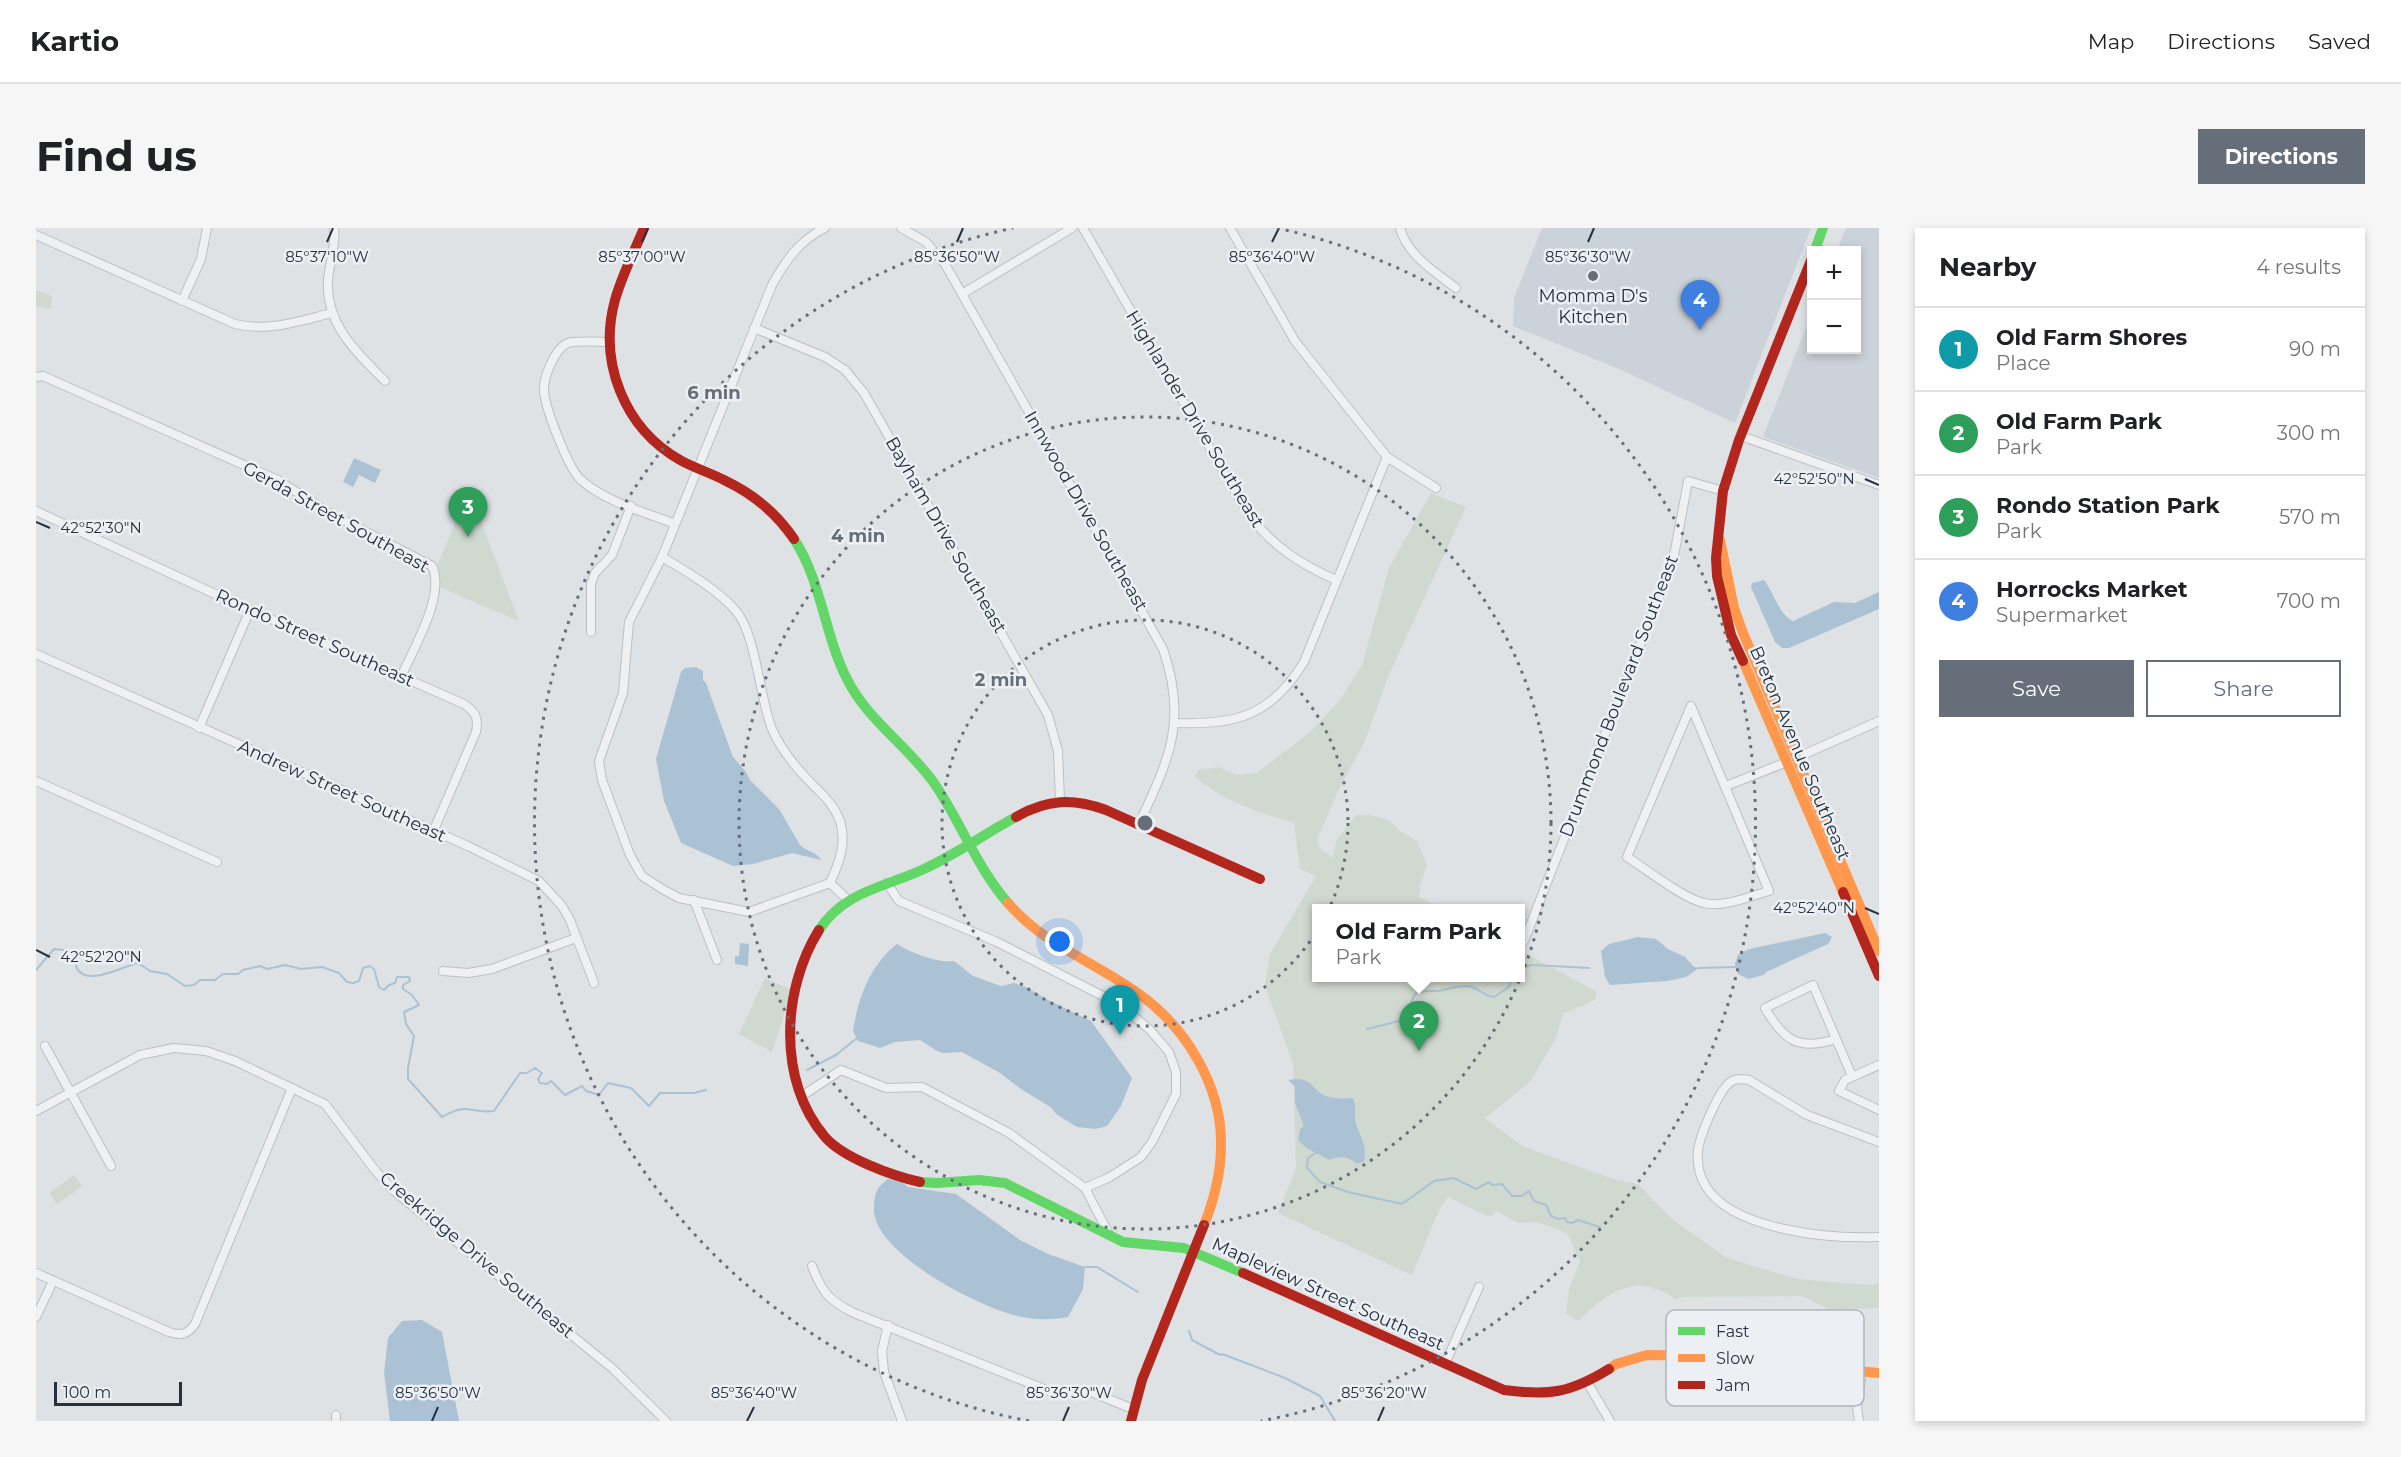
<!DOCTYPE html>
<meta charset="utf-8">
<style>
body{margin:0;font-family:Montserrat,sans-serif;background:#f6f6f6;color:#202124}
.controls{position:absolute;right:18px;top:18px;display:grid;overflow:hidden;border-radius:0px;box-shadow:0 3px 9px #0003}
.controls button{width:54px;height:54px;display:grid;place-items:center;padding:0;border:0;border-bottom:2px solid #e0e0e0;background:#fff;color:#202124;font:30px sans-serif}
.scale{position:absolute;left:18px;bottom:15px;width:128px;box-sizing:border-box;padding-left:6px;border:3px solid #25313f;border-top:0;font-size:16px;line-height:21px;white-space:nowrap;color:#25313f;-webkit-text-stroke:4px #ecf0f5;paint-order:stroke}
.you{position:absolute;left:1024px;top:714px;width:21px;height:21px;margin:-15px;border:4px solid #fff;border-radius:50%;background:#1a73e8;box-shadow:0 0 0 9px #1a73e833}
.badge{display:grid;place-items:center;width:39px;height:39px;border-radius:50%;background:#666f79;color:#fff;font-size:20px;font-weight:700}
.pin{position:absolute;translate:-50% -50px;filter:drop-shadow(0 2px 3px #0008)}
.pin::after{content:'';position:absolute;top:32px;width:21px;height:18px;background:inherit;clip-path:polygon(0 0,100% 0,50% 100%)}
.popup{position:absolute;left:1276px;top:676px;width:213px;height:78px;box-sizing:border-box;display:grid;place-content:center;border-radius:0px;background:#fff;filter:drop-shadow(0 2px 4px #0005);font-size:20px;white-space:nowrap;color:#757577}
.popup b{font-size:22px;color:#202124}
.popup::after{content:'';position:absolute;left:50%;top:100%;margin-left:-12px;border:12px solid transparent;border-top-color:#fff}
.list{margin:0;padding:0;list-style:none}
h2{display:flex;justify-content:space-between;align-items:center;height:78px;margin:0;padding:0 24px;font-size:26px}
h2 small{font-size:20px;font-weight:400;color:#757577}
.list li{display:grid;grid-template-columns:39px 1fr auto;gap:18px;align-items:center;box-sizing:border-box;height:84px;padding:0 24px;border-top:2px solid #e0e0e0}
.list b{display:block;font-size:22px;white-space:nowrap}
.list p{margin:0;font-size:20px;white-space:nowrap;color:#757577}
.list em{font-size:20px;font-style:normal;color:#757577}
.actions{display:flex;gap:12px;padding:18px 24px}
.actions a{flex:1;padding:14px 0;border:2px solid #666f79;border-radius:0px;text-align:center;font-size:21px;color:#666f79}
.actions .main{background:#666f79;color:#fff}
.map{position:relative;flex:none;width:1843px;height:1193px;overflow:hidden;border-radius:0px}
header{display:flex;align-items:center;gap:36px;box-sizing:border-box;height:84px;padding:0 30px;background:#fff;border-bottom:2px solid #e0e0e0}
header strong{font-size:28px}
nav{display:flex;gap:33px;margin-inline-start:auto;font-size:21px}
.intro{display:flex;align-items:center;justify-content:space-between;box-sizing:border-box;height:144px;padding:0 36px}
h1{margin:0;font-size:42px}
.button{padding:15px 27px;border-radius:0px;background:#666f79;color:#fff;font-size:21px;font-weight:700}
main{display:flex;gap:36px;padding:0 36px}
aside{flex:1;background:#fff;border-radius:0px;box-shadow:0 3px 9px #0003}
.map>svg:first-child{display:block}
.built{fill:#ccd2d9}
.green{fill:#d0d9cf}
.water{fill:#aac2d3}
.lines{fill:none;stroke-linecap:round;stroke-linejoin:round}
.stream{stroke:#aac2d3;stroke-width:2}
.street-casing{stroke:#bdc0c3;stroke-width:10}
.street{stroke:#eef0f2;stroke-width:8}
.fast{stroke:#63d668;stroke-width:10}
.slow{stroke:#ff974d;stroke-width:10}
.jam{stroke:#b3261e;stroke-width:10}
.ticks{fill:none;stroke:#25313f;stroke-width:2}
.ring{fill:none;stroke:#666f79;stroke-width:3;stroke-dasharray:3 6}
.poi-dot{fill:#666f79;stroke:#ecf0f5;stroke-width:2}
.labels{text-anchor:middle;stroke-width:5;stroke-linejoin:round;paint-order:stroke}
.poi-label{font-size:18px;fill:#25313f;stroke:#ecf0f5}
.street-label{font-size:18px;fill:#25313f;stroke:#ecf0f5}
.key{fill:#ecf0f5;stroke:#b0b7be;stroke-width:1.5}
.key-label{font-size:16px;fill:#25313f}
.ticks-label{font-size:15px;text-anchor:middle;fill:#25313f;stroke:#ecf0f5;stroke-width:5;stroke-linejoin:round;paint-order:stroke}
.centre{fill:#666f79;stroke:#ecf0f5;stroke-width:3}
.ring-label{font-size:18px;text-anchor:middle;font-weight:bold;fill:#666f79;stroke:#ecf0f5;stroke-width:5;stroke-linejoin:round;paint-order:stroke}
</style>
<header>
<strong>Kartio</strong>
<nav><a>Map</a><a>Directions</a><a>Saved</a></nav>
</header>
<div class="intro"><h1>Find us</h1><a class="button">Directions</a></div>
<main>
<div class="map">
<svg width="1843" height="1193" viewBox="0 0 1843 1193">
<rect width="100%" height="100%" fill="#dfe2e5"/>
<g class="built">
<path d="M1506 0H1775L1699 195 1583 141 1477 98 1478 70Z"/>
<path d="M1810 0H1843V250L1727 209 1775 87 1776 122H1820V22H1801Z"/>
</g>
<g class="green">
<path d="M0 62 16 68 15 81 0 78Z"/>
<path d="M433 262 483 393 394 355Z"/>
<path d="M1395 265 1430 279 1352 449 1329 513 1302 563 1281 612 1285 621 1297 630 1300 613 1320 587H1334L1353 592 1364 603 1381 613 1391 637 1384 658 1383 669 1407 680H1281V750H1485V723L1560 763 1559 772 1527 786 1520 810 1494 854 1449 890 1488 919 1580 952 1602 956 1637 992 1691 1030 1761 1051 1835 1057 1843 1055V1080L1794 1082 1766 1068 1648 1069 1640 1071C1599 1044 1575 1062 1542 1093L1530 1085 1533 1061 1544 1033 1531 1005 1501 994 1482 995 1460 983 1457 988 1449 987 1412 969 1403 982 1376 1047 1242 985 1260 940 1257 836 1229 758 1234 726 1280 648 1264 641 1258 595C1222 584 1189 574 1159 549L1162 542 1183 539 1200 547 1221 545 1274 504 1304 472 1326 437 1353 340Z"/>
<path d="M729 750 756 762 736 824 703 806Z"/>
<path d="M38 947 46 958 21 976 13 965Z"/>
</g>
<g class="water">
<path d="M318 230 345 242 339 255 323 247 317 259 307 254Z"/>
<path d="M1728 352C1739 366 1741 384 1757 393L1798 374 1819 375 1843 364V381L1753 420H1746L1739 414 1715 359 1716 355Z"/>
<path d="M660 439 667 443V452L670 455 697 529 710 544 714 552 743 581 764 617C771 624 780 623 785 632L756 625 717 636 697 638 645 615 628 573 620 531 645 444 649 440Z"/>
<path d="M1789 705 1796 709 1792 716 1730 744 1728 747 1712 751 1702 746 1699 736 1702 727 1713 721Z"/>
<path d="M1602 709 1620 711 1632 721 1649 729 1658 739 1663 740 1650 749 1631 753 1574 757 1569 749 1565 723 1573 716Z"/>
<path d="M704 715 713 716 712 738 699 736V728H703Z"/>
<path d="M861 716C873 724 904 736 918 733L937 748 965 758 978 755 990 759 1012 772 1055 793 1096 850 1085 878 1071 898 1060 901 1041 899 1020 886 1016 880 985 861 964 845 926 824 907 825 901 823 884 812 859 814 844 820 822 813 817 803C822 770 834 737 861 716Z"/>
<path d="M1263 851C1277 854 1273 856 1283 864 1291 871 1307 871 1317 870 1320 877 1319 882 1319 889 1320 905 1333 916 1328 933L1321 936C1311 928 1305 928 1293 932 1282 925 1270 922 1262 912L1264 901 1268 898 1259 875V858L1252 852Z"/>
<path d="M852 951 866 954 872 959 920 966 984 1012 1012 1026 1049 1039 1047 1061 1032 1089C1016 1092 1002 1092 986 1089 947 1082 833 1024 838 978 839 964 841 959 852 951Z"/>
<path d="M386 1092 406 1104 423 1193H354L348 1145 352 1110 366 1093Z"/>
</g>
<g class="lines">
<g class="stream">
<path d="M1485 740 1496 737 1553 740"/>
<path d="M1663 740 1700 739"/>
<path d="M0 742 18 721 37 723 42 732 40 739C50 760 87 738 102 735L114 743 131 746 149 758 158 757 164 752H179L187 746H202L207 742 224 738 231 741 249 737 265 741 286 739 303 745 311 754 317 755 323 753 327 740 334 738 338 741 343 759 348 762 353 757 359 755 361 749H373L374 753 367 757V761L376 767 383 777 368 784 370 796 378 808 372 840V851L406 889C434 873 432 886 458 883L484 845H491L499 840 506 845 502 851 504 855 511 856 515 853 529 867 546 858 550 863 563 867 572 855 595 860 613 878 624 865H658L670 862"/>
<path d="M1331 801 1367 792 1379 766C1391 760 1398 765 1407 762 1416 760 1427 756 1436 759 1445 762 1448 768 1458 769L1473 759 1476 750"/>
<path d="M771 842 800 827 821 810"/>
<path d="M1281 924 1272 930 1271 940 1284 954 1312 964 1366 976 1398 953 1418 950 1440 961 1453 954 1456 957 1466 956 1476 968H1486L1493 963 1498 973 1510 977 1515 988 1522 991 1529 990 1531 994 1536 995 1542 992 1564 999"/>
<path d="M1049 1039H1061L1102 1064"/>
<path d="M1153 1103 1156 1112 1182 1126 1189 1127 1249 1150 1284 1168 1299 1193"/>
</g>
<defs>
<g id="street">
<path d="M298 0C300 17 294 34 292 51 289 96 320 124 349 153"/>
<path d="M789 0C764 12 749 33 736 57L626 329 593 394 587 465 563 533 566 552 594 627 606 648 628 662 643 670 713 684 794 655"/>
<path d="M865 0 890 14 909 36 1127 421C1152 493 1133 531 1103 596"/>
<path d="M1047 0 1212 286C1238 319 1262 335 1300 352"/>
<path d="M1194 0 1259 113 1351 229 1400 260"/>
<path d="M1364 0C1371 27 1399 44 1420 60"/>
<path d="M0 7 199 96C232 104 263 93 296 85"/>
<path d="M926 66 1036 0"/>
<path d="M146 73 165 31 171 0"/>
<path d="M718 100 789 129 809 142 828 165 1012 487 1022 523 1024 573"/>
<path d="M573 114C563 114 540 112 532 115 519 120 507 150 508 163 509 180 532 239 544 251 569 274 609 284 639 296"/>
<path d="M0 149 7 148 242 252 290 283 396 338C410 367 377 421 365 449"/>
<path d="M1705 208 1843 257"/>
<path d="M0 283 205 378 428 476C439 484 443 489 440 504L397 604"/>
<path d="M626 329C650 343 682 362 700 383 720 406 724 472 736 501 745 522 762 542 777 557 788 568 798 577 804 593 811 616 803 635 794 655"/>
<path d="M555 404V356L559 345 576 327 595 278"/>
<path d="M0 426 432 618 503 653 526 678 534 692 558 755"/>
<path d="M1655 478 1733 663C1714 668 1688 680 1668 675 1648 671 1610 641 1591 629Z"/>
<path d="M1140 495C1200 497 1235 488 1268 434L1351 229"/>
<path d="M163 500 214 382"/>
<path d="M0 553 181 634"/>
<path d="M1690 558 1751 534 1843 493"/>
<path d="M794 655 812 672"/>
<path d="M851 655 863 673 961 714 1067 768 1095 786 1114 802 1133 824 1140 844V866L1116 914 1105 929 1074 949 1049 960"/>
<path d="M658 672 681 732"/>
<path d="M1488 713 1637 333 1652 253 1687 263"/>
<path d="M407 743 432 745 456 741 540 710"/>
<path d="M1800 811C1763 823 1748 813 1729 780L1777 757 1816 848"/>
<path d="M9 818 75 938"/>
<path d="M1843 837 1809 852 1803 863 1843 882"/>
<path d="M766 868 805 842 850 860 886 859 973 905 1049 960 1073 1006"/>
<path d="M0 883 104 827 138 820 170 823 199 833 289 876 338 941 358 963 576 1140 630 1193"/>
<path d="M1843 914 1771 887 1713 852C1707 851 1701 850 1696 853 1683 860 1664 908 1662 922 1661 934 1663 947 1669 957 1696 1003 1795 1011 1843 1009"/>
<path d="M776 1038C786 1064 793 1073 818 1085L1013 1163 1055 1164 1097 1181"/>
<path d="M0 1045 133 1104C145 1108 151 1107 159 1096L256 860"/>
<path d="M0 1089 17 1053"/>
<path d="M852 1097 846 1123 848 1144 866 1193"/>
<path d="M1409 1136 1443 1059"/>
<path d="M1551 1154 1574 1193"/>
<path d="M300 1193V1187"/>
<path d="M1823 1193 1821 1179 1826 1144"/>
</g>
</defs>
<use href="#street" class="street-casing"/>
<use href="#street" class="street"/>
<g class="fast">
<path d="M1779 22 1787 0"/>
<path d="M758 311C786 354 788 406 811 451 831 492 872 518 898 555 925 594 941 640 972 675"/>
<path d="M783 702C808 663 850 659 888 641 920 626 949 606 980 589"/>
<path d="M884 954 901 955 943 952 969 955 1087 1014 1148 1020 1207 1045"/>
</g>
<g class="slow">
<path d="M1684 312 1698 380 1707 405 1843 723"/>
<path d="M1707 433 1807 664"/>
<path d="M972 675C1008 717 1059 734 1103 766 1150 799 1186 859 1185 917 1185 945 1178 972 1168 997"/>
<path d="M1573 1141 1580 1136 1611 1127 1668 1128 1843 1145"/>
</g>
<g class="jam">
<path d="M608 0C598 24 586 47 579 72 562 134 588 200 644 232 658 240 675 245 690 253 717 266 741 286 758 311"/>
<path d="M1707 433 1695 407 1681 348 1680 330 1687 263 1703 212 1776 30"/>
<path d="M980 589C1011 571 1037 570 1070 582L1224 651"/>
<path d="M1807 664 1843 748"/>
<path d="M783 702C746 761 741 853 789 909 807 930 857 948 884 954"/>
<path d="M1207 1045 1468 1162C1513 1168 1534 1165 1573 1141"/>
<path d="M1095 1193 1106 1152 1168 997"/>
</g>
</g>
<path class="ticks" d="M291 14 297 0M606 14 612 0M921 14 927 0M1236 14 1243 0M1552 14 1558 0M1829 251 1843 257M0 294 14 300M1829 680 1843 686M0 722 14 729M396 1193 402 1179M711 1193 718 1179M1027 1193 1033 1179M1342 1193 1348 1179"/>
<g class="ring">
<circle cx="1109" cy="595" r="203"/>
<circle cx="1109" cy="595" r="406"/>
<path d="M993 1193A609 609 0 0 1 977 0M1241 0A609 609 0 0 1 1225 1193"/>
</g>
<circle class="poi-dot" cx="1557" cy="48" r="6"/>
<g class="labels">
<g class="poi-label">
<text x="1557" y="74">Momma D's<tspan x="1557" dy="21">Kitchen</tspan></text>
</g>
<g class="street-label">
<text transform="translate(1159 191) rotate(59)" y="6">Highlander Drive Southeast</text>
<text transform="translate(1050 283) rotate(60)" y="6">Innwood Drive Southeast</text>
<text transform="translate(300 289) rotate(29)" y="6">Gerda Street Southeast</text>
<text transform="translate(910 307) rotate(60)" y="6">Bayham Drive Southeast</text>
<text transform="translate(279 410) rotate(24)" y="6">Rondo Street Southeast</text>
<text transform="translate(1583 468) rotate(-69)" y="6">Drummond Boulevard Southeast</text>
<text transform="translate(1764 525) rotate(67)" y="6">Breton Avenue Southeast</text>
<text transform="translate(306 563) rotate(24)" y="6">Andrew Street Southeast</text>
<text transform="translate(441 1027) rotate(40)" y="6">Creekridge Drive Southeast</text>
<text transform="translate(1292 1066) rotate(24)" y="6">Mapleview Street Southeast</text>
</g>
</g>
<rect x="1630" y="1082" width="198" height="96" rx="9" class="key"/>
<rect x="1642" y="1099" width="27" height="8" fill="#63d668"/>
<rect x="1642" y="1126" width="27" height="8" fill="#ff974d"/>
<rect x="1642" y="1153" width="27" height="8" fill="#b3261e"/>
<g class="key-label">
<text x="1680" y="1109">Fast</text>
<text x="1680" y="1136">Slow</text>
<text x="1680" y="1163">Jam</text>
</g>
<g class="ticks-label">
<text x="291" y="34">85°37'10"W</text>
<text x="1236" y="34">85°36'40"W</text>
<text x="1552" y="34">85°36'30"W</text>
<text x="606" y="34">85°37'00"W</text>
<text x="921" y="34">85°36'50"W</text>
<text x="1778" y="256">42°52'50"N</text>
<text x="65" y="305">42°52'30"N</text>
<text x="1778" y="685">42°52'40"N</text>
<text x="65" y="734">42°52'20"N</text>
<text x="402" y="1170">85°36'50"W</text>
<text x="718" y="1170">85°36'40"W</text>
<text x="1033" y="1170">85°36'30"W</text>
<text x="1348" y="1170">85°36'20"W</text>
</g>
<circle cx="1109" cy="595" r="9" class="centre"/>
<g class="ring-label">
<text x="678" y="171">6 min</text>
<text x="822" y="314">4 min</text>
<text x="965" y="458">2 min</text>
</g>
</svg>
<div class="controls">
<button>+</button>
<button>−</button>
</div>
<div class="scale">100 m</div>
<div class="you"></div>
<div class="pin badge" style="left:1084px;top:807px;background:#0f9aa8">1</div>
<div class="pin badge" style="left:1383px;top:823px;background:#2e9e5b">2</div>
<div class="popup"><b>Old Farm Park</b>Park</div>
<div class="pin badge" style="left:432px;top:309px;background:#2e9e5b">3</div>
<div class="pin badge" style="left:1664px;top:102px;background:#3f7fe0">4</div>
</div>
<aside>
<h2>Nearby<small>4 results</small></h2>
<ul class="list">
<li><span class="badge" style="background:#0f9aa8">1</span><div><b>Old Farm Shores</b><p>Place</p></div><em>90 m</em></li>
<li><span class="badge" style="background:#2e9e5b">2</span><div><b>Old Farm Park</b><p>Park</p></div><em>300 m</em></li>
<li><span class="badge" style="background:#2e9e5b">3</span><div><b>Rondo Station Park</b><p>Park</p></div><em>570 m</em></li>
<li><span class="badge" style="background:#3f7fe0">4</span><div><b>Horrocks Market</b><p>Supermarket</p></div><em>700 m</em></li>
</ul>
<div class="actions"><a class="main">Save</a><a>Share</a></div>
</aside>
</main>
